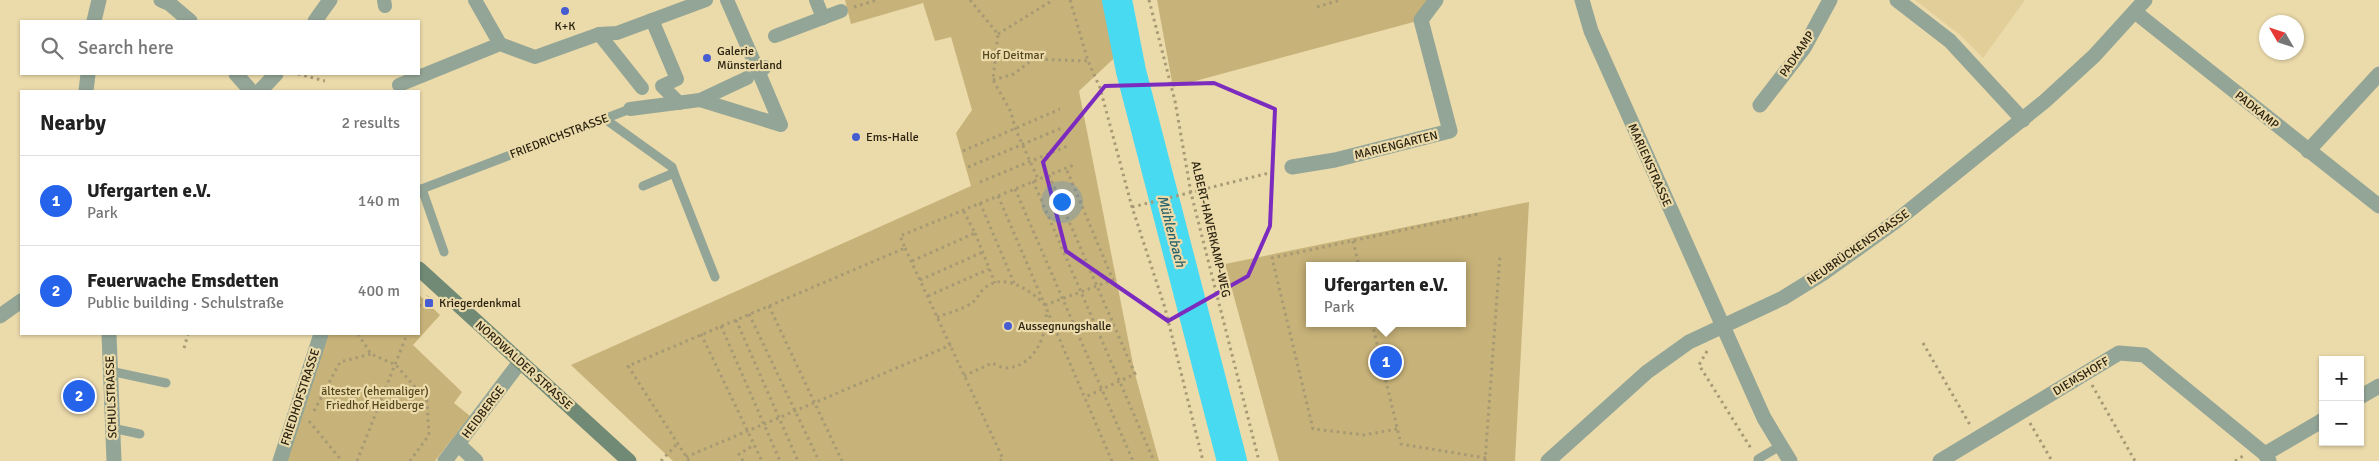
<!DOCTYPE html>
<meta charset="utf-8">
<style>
body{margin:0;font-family:Signika,sans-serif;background:#f2f2f2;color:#222}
.controls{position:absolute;right:15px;bottom:15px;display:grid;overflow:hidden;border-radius:0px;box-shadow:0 1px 4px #0004}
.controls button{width:45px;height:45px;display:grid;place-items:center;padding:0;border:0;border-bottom:1px solid #e0e0e0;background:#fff;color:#222;font:25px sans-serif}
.compass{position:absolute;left:2259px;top:15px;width:45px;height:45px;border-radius:50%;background:#fff;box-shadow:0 1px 4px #0004;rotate:309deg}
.you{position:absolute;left:1061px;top:201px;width:18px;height:18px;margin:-12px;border:4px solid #fff;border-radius:50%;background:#1a73e8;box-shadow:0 0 0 8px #1a73e833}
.badge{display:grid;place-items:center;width:32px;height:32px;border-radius:50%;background:#2563eb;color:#fff;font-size:16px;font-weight:700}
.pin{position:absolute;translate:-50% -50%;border:2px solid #fff;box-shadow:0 1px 5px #0006}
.popup{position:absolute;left:1306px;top:262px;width:160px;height:65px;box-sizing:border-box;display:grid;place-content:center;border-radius:0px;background:#fff;filter:drop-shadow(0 1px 4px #0005);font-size:16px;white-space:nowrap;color:#767676}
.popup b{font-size:19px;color:#222}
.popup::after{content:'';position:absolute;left:50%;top:100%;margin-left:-10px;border:10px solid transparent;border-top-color:#fff}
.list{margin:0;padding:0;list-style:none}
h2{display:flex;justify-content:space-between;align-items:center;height:65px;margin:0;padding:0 20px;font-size:21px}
h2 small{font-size:16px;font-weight:400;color:#767676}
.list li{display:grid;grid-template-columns:32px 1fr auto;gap:15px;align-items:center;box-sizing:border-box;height:90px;padding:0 20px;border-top:1px solid #e0e0e0}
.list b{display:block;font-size:19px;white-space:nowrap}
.list p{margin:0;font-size:16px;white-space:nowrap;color:#767676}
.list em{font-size:16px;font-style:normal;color:#767676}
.icon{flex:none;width:28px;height:28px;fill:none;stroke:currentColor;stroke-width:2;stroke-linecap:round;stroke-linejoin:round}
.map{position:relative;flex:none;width:2379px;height:461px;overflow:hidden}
.search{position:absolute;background:#fff;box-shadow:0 1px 4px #0004;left:20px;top:20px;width:400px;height:55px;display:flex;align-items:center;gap:12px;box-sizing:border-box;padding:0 18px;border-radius:0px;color:#767676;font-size:19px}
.panel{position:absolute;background:#fff;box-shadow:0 1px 4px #0004;left:20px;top:90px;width:400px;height:245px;border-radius:0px}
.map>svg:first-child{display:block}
.built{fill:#e2ce98}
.green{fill:#c7b279;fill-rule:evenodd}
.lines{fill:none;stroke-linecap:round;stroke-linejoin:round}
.river{stroke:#48daf1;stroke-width:30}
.path{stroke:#a69974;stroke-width:3;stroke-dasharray:2.5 4;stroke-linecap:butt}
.service{stroke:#93a596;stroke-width:9}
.pedestrian{stroke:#93a596;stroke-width:14}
.minor{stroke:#93a596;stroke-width:15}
.tertiary{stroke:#93a596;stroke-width:15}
.secondary{stroke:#708a75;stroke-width:15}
.marked{fill:none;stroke:#7b2cbf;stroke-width:4;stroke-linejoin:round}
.poi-dot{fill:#465dd1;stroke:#ebdaaa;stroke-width:2}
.labels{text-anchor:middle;stroke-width:4.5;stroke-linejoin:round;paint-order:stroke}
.poi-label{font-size:12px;fill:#292210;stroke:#ebdaaa;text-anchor:start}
.street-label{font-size:12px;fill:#292210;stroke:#ebdaaa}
.park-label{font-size:12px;fill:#56481e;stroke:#ebdaaa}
.water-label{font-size:14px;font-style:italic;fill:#27616b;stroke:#ebdaaa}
</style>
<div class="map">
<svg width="2379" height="461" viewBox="0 0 2379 461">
<rect width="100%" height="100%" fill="#ebdaaa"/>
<path class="built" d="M1915 0H2025L1983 58 1959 34Z"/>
<g class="green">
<path d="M845 0H1130L1139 35 1079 91 1135 374 1159 461H673L571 365 971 186 956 133 972 110 951 37 935 41 923 3 851 24Z"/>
<path d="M1157 0H1436L1421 20 1173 87Z"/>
<path d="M1529 202 1515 461H1279L1225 264ZM1310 266H1462V323H1310Z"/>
<path d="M419 295 440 315 413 345 462 392 454 403 470 416 435 461H287L328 334H419Z"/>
</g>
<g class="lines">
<path class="river" d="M1117 0 1131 71 1232 461"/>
<g class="path">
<path d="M970 0 998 34 993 80 1011 112 1015 128 1038 179"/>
<path d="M1070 0 1088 61 1100 88 1132 207 1165 308 1203 461"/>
<path d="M1149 0 1175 101 1191 193 1259 461"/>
<path d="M854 7 877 0"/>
<path d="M1317 7 1340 0"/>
<path d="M998 34 1053 0"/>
<path d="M298 74 325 81"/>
<path d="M993 80 1014 74 1033 59 1088 61"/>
<path d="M963 151 1060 109"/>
<path d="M968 167 1064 127"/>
<path d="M1049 175 1135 374 1085 397"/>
<path d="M1033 181 1154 461"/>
<path d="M980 182 1070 145"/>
<path d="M1015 189 1133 461"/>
<path d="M998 196 1112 461"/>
<path d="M980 203 1015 285"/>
<path d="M1132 207 1277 171"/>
<path d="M975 233 995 283"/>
<path d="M1353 241 1359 266"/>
<path d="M905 248 1003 459 1000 461"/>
<path d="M912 261 975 233 963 210"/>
<path d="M920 280 983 252"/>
<path d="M928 296 989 269"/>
<path d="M1045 305 1113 280 1066 168"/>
<path d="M419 306 428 296"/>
<path d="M769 306 842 461"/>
<path d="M749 314 819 461"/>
<path d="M937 317C948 313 964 309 973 302 978 298 980 291 986 287 1005 273 1030 290 1044 304"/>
<path d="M736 320 798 461"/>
<path d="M1372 323 1401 444 1486 458"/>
<path d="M721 326 780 461"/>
<path d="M358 334 371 354 396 365 427 401 429 435 410 461"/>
<path d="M701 334 762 461"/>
<path d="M1923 343 1970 425"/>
<path d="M184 348 188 334"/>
<path d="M1707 351 1699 365 1752 450"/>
<path d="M964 376 992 363C996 365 1002 368 1007 368 1035 366 1048 334 1046 310"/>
<path d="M2092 385 2135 461"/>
<path d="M314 411 340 362 371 354"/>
<path d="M309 421 342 461"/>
<path d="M2030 423 2052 461"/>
<path d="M1397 429 1364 435 1313 429 1272 258 1478 214"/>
<path d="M686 457 951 345"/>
<path d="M357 461 407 334"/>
<path d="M661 461 677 444"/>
<path d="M689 461 628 366 905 248 900 236 1076 164"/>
<path d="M743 461 739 454 754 445"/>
<path d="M1485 461 1500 255"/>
<path d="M2235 461 2243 456"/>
</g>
<g class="service">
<path d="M605 119 672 167 674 173 643 186"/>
<path d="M674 173 715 277"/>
<path d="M422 189 444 252"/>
<path d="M419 190 630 109"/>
<path d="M110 371 166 383"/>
<path d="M112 428 140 434"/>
<path d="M1758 459 1780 446"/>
</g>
<g class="pedestrian">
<path d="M384 0 385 6"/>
<path d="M475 0 500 44"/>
<path d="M727 0 759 73"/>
<path d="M816 0 823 18"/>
<path d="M652 20 677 79 662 86 679 103"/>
<path d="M599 34 642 88"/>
<path d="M775 36 841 11"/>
<path d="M399 85 500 44 535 57 599 34 617 33 706 0"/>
<path d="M700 100 781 125 759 73 765 67"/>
<path d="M630 109 700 100 747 78"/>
</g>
<g class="minor">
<path d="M161 0 170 4 190 21"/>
<path d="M1582 0 1591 31 1764 418 1790 461"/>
<path d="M1897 0 1950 41 2023 120"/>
<path d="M2135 12 2379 206"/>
<path d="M94 21 99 0"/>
<path d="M236 74 251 91"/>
<path d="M86 91 88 74"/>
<path d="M1760 105 1804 48 1830 0"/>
<path d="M2308 151 2379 74"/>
<path d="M1292 167 1335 160 1450 131 1421 20 1436 0"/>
<path d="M109 334 114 461"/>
<path d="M2360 397 2379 386"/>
<path d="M458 444 476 461"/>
<path d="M2265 454 2323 420"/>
<path d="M280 461 321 334"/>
<path d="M445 461 520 362"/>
<path d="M1940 461 2119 353 2144 355 2265 454 2269 461"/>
</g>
<g class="tertiary">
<path d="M315 21 330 0"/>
<path d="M260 91 276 74"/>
<path d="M0 316 21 301"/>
<path d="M1548 461 1647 372 1689 342 1783 298 1825 272 1895 222 2045 101 2094 56 2145 0"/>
</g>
<path class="secondary" d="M419 269 629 461"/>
</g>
<path class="marked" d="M1214 83 1275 109 1270 226 1248 276 1168 321 1066 251 1043 162 1105 86Z"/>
<g class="poi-dot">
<circle cx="565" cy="11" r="5"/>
<circle cx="707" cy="58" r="5"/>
<circle cx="856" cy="137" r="5"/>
<rect x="424" y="298" width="10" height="10" rx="2.5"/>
<circle cx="1008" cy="326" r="5"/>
</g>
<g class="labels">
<g class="poi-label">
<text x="565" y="30" text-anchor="middle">K+K</text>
<text x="717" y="55">Galerie<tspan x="717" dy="14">Münsterland</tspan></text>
<text x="866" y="141">Ems-Halle</text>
<text x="439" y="307">Kriegerdenkmal</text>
<text x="1018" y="330">Aussegnungshalle</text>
</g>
<g class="street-label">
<text transform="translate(1797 54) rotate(-56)" y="4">PADKAMP</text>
<text transform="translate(2257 110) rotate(39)" y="4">PADKAMP</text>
<text transform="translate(559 136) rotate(-21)" y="4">FRIEDRICHSTRASSE</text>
<text transform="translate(1396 145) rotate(-14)" y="4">MARIENGARTEN</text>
<text transform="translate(1650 165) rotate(66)" y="4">MARIENSTRASSE</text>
<text transform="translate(1211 229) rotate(77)" y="4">ALBERT-HAVERKAMP-WEG</text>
<text transform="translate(1858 247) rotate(-35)" y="4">NEUBRÜCKENSTRASSE</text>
<text transform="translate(524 365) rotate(42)" y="4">NORDWALDER STRASSE</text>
<text transform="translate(2081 376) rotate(-31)" y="4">DIEMSHOFF</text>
<text transform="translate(111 397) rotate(-92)" y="4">SCHULSTRASSE</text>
<text transform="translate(300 397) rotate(-72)" y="4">FRIEDHOFSTRASSE</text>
<text transform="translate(483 412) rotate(-53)" y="4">HEIDBERGE</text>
</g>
<g class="park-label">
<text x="1013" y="59">Hof Deitmar</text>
<text x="375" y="395">ältester (ehemaliger)<tspan x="375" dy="14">Friedhof Heidberge</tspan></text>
</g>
<g class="water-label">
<text transform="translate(1172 231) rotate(75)" y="5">Mühlenbach</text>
</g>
</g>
</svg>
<div class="controls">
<button>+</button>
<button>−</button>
</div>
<svg class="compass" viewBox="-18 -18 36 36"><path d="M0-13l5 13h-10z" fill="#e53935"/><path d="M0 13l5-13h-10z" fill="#767676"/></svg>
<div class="you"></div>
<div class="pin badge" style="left:1386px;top:362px">1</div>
<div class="popup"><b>Ufergarten e.V.</b>Park</div>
<div class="pin badge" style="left:79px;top:396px">2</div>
<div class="search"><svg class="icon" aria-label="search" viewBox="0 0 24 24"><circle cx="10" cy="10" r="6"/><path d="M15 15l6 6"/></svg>Search here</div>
<section class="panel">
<h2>Nearby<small>2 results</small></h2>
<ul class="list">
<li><span class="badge">1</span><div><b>Ufergarten e.V.</b><p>Park</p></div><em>140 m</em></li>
<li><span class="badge">2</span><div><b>Feuerwache Emsdetten</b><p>Public building · Schulstraße</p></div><em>400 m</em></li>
</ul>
</section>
</div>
